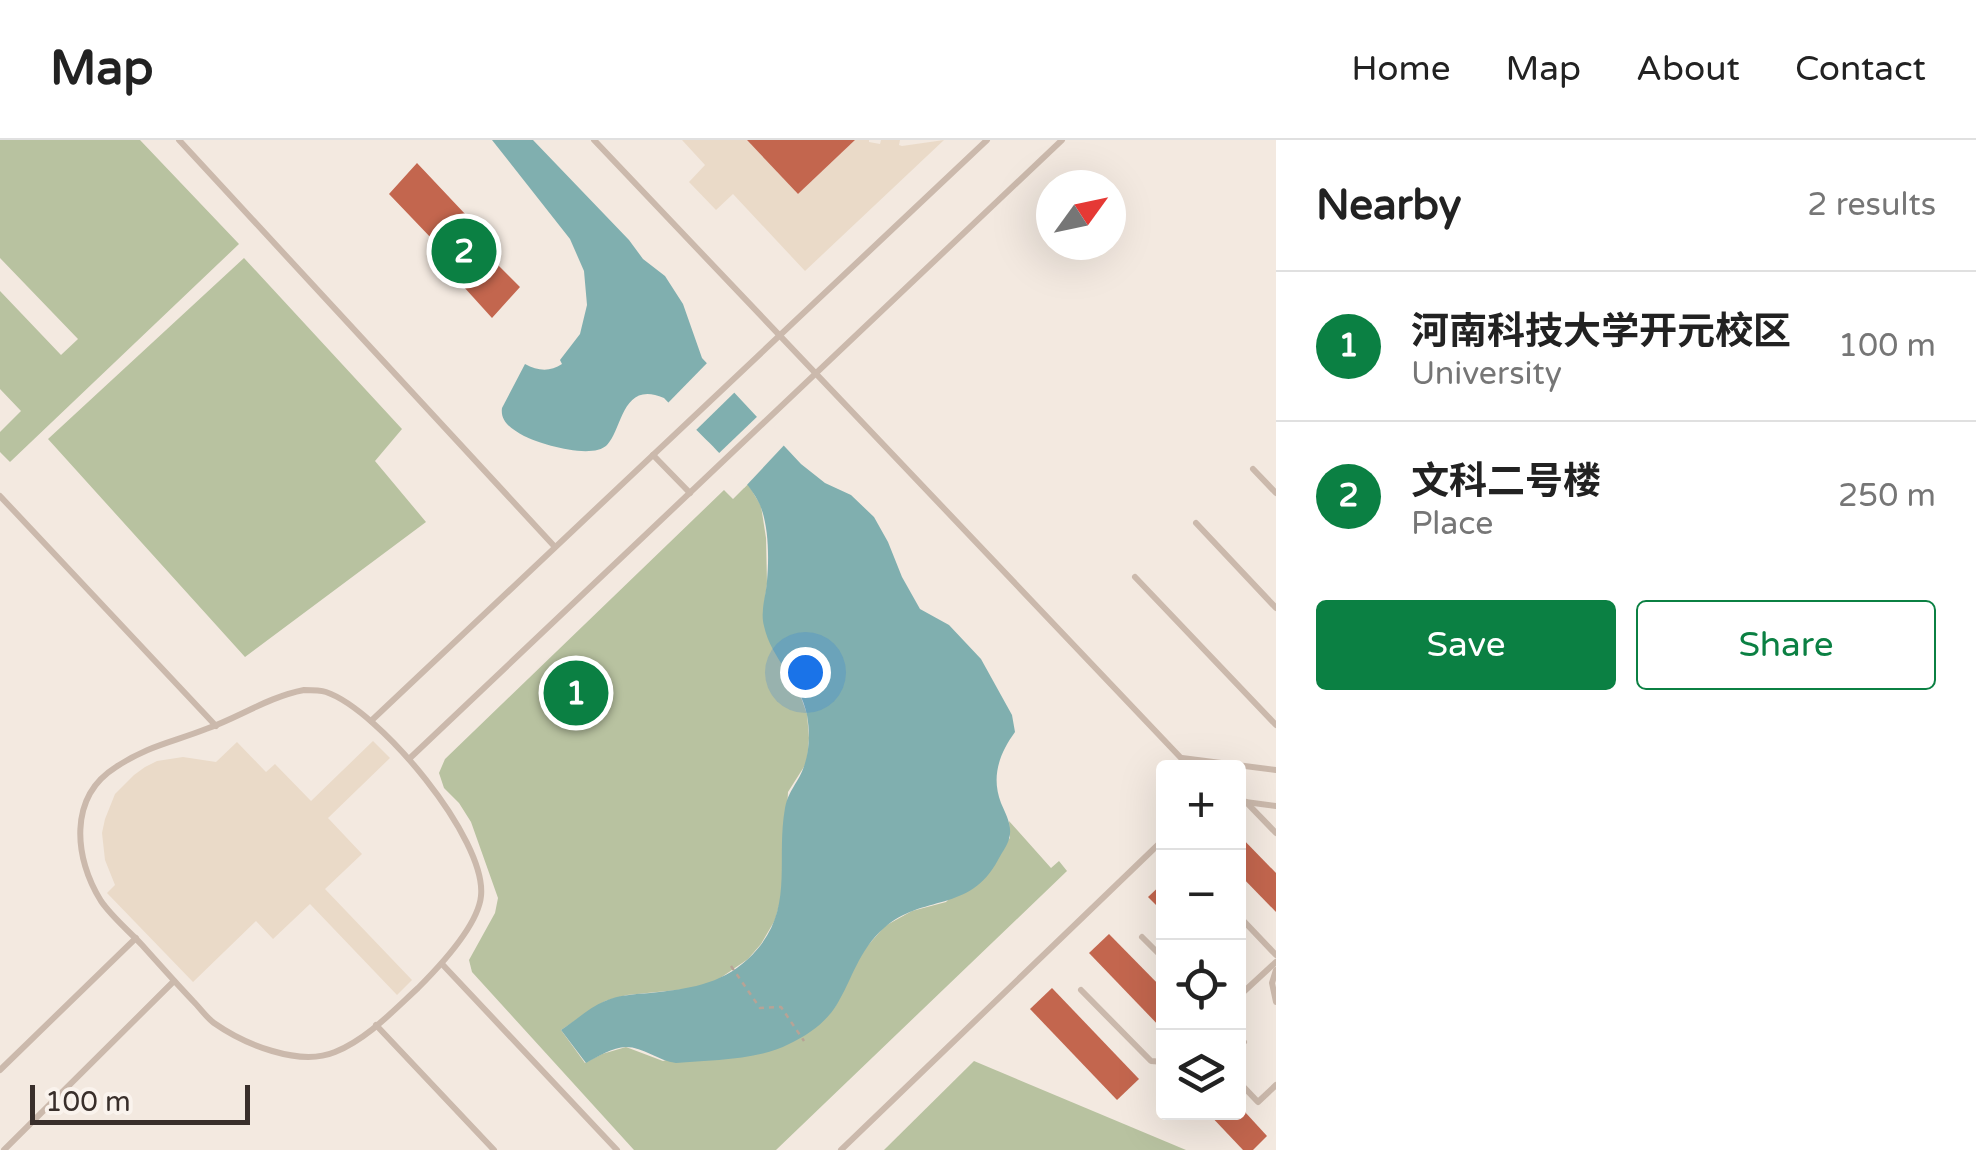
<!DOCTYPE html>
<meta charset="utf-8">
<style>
body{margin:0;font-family:"Varela Round","Noto Sans SC",sans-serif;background:#f6f6f6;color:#222}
.controls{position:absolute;right:30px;bottom:30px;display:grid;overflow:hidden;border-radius:10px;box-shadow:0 10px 40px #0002}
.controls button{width:90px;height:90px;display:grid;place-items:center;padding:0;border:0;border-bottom:2px solid #e0e0e0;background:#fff;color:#222;font:50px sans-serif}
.compass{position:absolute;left:1036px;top:30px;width:90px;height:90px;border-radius:50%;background:#fff;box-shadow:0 10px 40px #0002;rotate:57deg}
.scale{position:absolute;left:30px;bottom:25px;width:220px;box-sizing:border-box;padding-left:10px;border:5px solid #392f2b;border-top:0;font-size:28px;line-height:35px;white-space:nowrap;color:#392f2b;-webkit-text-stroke:8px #faf3ed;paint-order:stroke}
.you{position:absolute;left:805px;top:532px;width:35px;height:35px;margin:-25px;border:8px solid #fff;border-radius:50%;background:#1a73e8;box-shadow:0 0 0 15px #1a73e833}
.badge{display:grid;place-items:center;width:65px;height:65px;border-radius:50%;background:#0b8043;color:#fff;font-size:32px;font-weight:700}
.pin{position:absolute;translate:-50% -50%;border:5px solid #fff;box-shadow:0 2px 10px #0006}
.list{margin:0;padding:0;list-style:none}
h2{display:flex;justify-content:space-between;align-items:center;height:130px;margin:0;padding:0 40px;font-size:42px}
h2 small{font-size:32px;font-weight:400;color:#767676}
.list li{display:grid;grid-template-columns:65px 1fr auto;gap:30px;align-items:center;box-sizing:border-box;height:150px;padding:0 40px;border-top:2px solid #e0e0e0}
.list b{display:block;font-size:38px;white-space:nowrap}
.list p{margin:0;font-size:32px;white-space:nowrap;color:#767676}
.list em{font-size:32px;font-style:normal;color:#767676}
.actions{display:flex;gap:20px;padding:30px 40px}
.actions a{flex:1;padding:22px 0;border:2px solid #0b8043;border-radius:10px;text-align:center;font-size:35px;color:#0b8043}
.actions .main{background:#0b8043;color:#fff}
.icon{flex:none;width:55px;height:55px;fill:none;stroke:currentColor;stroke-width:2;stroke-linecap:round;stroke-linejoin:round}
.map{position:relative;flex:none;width:1276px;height:1010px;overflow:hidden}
header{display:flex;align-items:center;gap:60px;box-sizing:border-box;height:140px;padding:0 50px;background:#fff;border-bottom:2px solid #e0e0e0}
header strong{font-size:48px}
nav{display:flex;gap:55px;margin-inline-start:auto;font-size:35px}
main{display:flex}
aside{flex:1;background:#fff}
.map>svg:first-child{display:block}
.green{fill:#b8c2a0}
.plaza{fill:#eadac8}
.water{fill:#80afaf}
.pier{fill:#f3e9e0}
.building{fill:#c3664e}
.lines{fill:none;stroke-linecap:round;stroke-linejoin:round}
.path{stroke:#b7a396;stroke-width:2.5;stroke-dasharray:5 5;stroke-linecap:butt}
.service{stroke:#cbb9ac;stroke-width:6}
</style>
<header>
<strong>Map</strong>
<nav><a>Home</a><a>Map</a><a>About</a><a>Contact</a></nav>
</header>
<main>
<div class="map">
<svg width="1276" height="1010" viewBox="0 0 1276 1010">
<rect width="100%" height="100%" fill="#f3e9e0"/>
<g class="green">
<path d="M0 0H140L239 104 10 322 0 312V292L21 271 0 249V151L61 215 78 199 0 118Z"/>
<path d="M244 118 402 289 375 321 426 382 245 517 48 299Z"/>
<path d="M748 344 761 366 766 398 767 444 763 473 773 507 798 549 807 574 809 598 807 622 788 652 782 755 775 780 761 804 748 819 713 843 687 849 627 855 605 861 561 890 585 923 602 914 626 907 663 921 835 867 862 812 885 786 912 771 946 762 1010 698 1009 681 1051 728 1059 721 1067 731 776 1010H634L472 832 469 820 495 773 498 758 471 682 459 663 444 648 439 633 445 619 724 350 733 359Z"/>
<path d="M974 921 1186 1010H884Z"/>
</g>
<g class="plaza">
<path d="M682 0H747L798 54 855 0H869V2L880 4 881 0H900L899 5 902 6 944 0 805 131 733 54 716 70 689 42 705 25Z"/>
<path d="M373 601 390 618 328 678 362 714 325 749 412 840 397 855 310 764 273 799 256 781 193 842 107 753 115 745 105 720 102 693 105 679 115 654 134 635 145 627 157 621 183 617 216 622 237 602 266 632 275 624 311 661Z"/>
</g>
<path class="water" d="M492 0H533L629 100 643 119 665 136 683 164 702 218 801 324 825 343 851 355 874 377 888 402 902 437 920 469 949 485 981 519 1012 575 1015 592C999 614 991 637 1001 663 1006 675 1013 686 1009 699 1007 706 1001 714 998 720 970 773 922 754 884 788 858 811 853 838 836 866 825 883 808 895 789 904 759 920 710 920 676 923 659 921 643 907 626 907 613 907 597 917 586 923L561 890C575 881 590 867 605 861 619 855 635 854 650 853 687 849 720 845 748 819 797 773 775 724 785 668 787 657 791 651 797 641 809 622 811 598 807 575 801 542 771 519 764 486 760 471 766 456 767 441 769 418 769 387 760 365 749 337 688 283 664 258 622 240 623 288 607 305 592 320 540 304 524 296 512 289 500 282 502 268L525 224C538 231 550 232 562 224L560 220 580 194 587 165 584 131 570 99Z"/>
<g class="pier">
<path d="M710 220 738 249 692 294 665 266Z"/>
<path d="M761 273 788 301 744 348 715 317Z"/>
</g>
<g class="building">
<path d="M747 0H855L798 54Z"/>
<path d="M417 23 466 75 495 122 520 147 492 178 463 146 433 100 389 54Z"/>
<path d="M1238 694 1276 733V772L1238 733Z"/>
<path d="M1164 742V773L1148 757Z"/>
<path d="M1109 794 1164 850V891L1089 813Z"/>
<path d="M1052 848 1139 939 1117 960 1030 869Z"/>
<path d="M1207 972H1245L1267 996 1253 1010H1243Z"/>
</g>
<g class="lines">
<path class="path" d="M731 826 760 868 781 867 804 901"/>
<g class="service">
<path d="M179 0 555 407"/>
<path d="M594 0 1181 618 1188 628"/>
<path d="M653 315 690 353"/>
<path d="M1253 329 1276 353"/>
<path d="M0 356 216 586"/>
<path d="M1196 383 1276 468"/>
<path d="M1135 437 1276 585"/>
<path d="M304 550C311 550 320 550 326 552 379 570 487 699 481 756 478 786 439 827 418 848 393 871 367 899 335 912 299 927 244 904 214 883 206 877 200 868 193 861 176 843 159 824 142 805 129 791 112 777 101 761 74 718 68 657 116 627 147 606 173 602 206 589 240 577 268 557 304 550Z"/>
<path d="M371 581 987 0"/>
<path d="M1182 618 1276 630"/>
<path d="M409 619 1062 0"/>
<path d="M1238 661 1276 666"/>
<path d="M1246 662 1276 693"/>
<path d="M1238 775 1276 815"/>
<path d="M1142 797 1164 819"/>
<path d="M442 824 617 1010"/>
<path d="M1276 830 1272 843 1276 862"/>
<path d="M1081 850 1151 921 1164 922"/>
<path d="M1238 857 1276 822"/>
<path d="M376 885 494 1010"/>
<path d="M1238 896 1244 902 1238 908"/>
<path d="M0 930 136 798"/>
<path d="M1238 941 1258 962 1276 945"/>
<path d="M4 1010 174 841"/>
<path d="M841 1010 1164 699"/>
</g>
</g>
</svg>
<div class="controls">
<button>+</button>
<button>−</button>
<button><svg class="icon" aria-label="locate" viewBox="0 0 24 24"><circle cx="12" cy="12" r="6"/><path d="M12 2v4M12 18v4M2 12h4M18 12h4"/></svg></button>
<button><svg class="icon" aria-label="layers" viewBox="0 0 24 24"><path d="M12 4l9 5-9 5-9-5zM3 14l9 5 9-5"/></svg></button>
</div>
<svg class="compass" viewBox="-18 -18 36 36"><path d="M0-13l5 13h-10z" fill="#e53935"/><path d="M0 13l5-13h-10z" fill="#767676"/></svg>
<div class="scale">100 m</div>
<div class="you"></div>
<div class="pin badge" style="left:576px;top:553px">1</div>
<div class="pin badge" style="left:464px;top:111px">2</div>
</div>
<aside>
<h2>Nearby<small>2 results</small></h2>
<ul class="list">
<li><span class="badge">1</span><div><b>河南科技大学开元校区</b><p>University</p></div><em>100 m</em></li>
<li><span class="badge">2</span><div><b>文科二号楼</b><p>Place</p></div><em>250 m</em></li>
</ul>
<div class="actions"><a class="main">Save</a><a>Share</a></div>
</aside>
</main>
